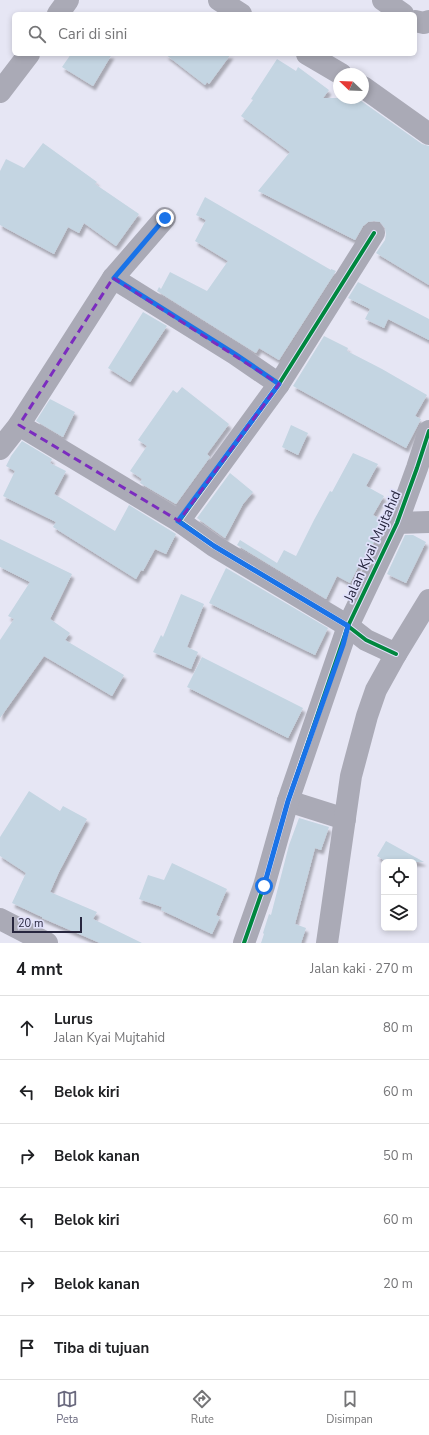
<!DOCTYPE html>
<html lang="id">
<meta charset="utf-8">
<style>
body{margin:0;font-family:"Nunito Sans",sans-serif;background:#f2f2f2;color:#202124}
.controls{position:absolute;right:12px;bottom:12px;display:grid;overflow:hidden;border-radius:6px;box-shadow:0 2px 6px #0003}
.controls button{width:36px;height:36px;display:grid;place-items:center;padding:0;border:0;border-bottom:1px solid #e0e0e0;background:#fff;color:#202124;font:20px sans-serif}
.compass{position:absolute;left:333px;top:68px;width:36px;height:36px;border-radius:50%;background:#fff;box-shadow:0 2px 6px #0003;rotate:293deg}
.scale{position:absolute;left:12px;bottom:10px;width:70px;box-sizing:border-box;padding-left:4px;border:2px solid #27263e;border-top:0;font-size:11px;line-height:14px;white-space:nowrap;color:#27263e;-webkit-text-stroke:3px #e0e0fa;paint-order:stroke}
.stop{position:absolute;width:12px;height:12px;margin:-9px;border:3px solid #1a73e8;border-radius:50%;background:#fff}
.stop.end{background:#1a73e8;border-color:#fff;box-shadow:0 1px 4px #0008}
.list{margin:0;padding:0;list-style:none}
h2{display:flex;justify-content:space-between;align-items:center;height:52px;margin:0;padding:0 16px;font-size:17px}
h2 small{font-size:13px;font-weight:400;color:#757577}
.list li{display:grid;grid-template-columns:26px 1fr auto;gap:12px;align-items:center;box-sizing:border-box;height:64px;padding:0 16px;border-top:1px solid #e0e0e0}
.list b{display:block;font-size:15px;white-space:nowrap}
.list p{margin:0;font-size:13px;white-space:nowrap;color:#757577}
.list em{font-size:13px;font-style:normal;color:#757577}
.icon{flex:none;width:22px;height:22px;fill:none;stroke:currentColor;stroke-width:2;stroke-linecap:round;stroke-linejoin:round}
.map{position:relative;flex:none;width:429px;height:943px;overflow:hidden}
.search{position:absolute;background:#fff;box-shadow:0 2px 6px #0003;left:12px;right:12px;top:12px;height:44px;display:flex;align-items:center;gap:10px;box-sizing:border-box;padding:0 14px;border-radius:6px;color:#757577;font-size:15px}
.sheet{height:436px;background:#fff}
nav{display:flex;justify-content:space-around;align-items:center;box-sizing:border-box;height:56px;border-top:1px solid #e0e0e0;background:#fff;font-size:11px;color:#757577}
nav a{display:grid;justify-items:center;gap:2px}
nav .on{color:#6a697e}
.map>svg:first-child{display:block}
.building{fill:#c4d5e2;filter:url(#shadow)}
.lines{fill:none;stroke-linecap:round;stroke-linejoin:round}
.minor{stroke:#aaaab6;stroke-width:22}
.cycleway-casing{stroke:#e0e0fa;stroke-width:6}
.cycleway{stroke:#00873e;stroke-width:4}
.route{stroke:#1a73e8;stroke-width:5}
.marked{fill:none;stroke:#7b2cbf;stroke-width:3;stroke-dasharray:8 5;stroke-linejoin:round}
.labels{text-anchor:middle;stroke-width:3.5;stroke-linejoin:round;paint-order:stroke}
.street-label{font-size:14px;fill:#27263e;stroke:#e0e0fa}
</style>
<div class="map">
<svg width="429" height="943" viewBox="0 0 429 943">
<defs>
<filter id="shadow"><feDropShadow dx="2.5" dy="4.5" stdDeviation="1" flood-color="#0004"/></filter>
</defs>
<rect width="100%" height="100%" fill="#e6e6f4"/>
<g class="building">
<path d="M71 54H112L93 86 62 67Z"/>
<path d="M165 54H231L209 84 207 82 205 85Z"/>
<path d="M277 59 296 71 298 67 329 90 323 98H357L422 144 429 146V285L376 253 385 240 386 234 385 228 380 222 374 221 368 222 363 226 355 240 258 191 290 152 241 116 253 100 251 99Z"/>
<path d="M43 143 97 182 95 184 139 214 116 246 84 223 79 233 68 227 54 254 0 225V171L6 159 24 168Z"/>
<path d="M205 197 331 270V269L336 271 279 360 259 348 256 353 157 291 159 287 161 289 170 272 207 291 228 261 195 241 206 220 196 215Z"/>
<path d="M358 282 429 319V340L388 319 384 328 365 319 370 309 348 298Z"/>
<path d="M143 312 167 326 130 382 108 368Z"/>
<path d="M324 336 348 348 347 351 382 369 427 395 415 416 421 419 406 448 293 386Z"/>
<path d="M182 387 229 424 207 454 210 457 176 504 140 483 142 479 130 471 147 446 138 440 173 390 177 393Z"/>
<path d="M50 399 75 412 63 437 36 421Z"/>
<path d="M291 425 308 433 298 455 282 447Z"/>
<path d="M22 441 52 459 50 463 66 471 54 494 115 531 129 505 176 534 166 554 155 549 143 571 141 570 136 579 53 527 56 522 3 496 15 471 6 466 11 456Z"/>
<path d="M353 453 378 464 366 486 384 496 373 515 384 521 364 562 361 561 350 583 337 576 326 599 237 545 240 540 277 563 284 550 296 556 314 520 330 491 332 492Z"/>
<path d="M230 473 253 492 243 504 225 538 197 518Z"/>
<path d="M405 535H413L426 542 406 583 387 574Z"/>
<path d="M0 539 72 574 50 619 70 633 65 640 124 675 112 696 44 656 0 718V640L14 619 8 616 30 582 0 567Z"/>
<path d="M226 568 328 628 315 655 209 603Z"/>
<path d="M181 594 204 604 187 647 198 652 191 669 153 652 161 635 163 637Z"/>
<path d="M202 657 303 708 288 738 187 687Z"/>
<path d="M29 791 60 811 63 806 87 819 59 872 50 892 97 912 93 919 142 943H100L42 918V917L12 903 26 873 0 856V837Z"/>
<path d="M299 818 329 827 321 850 315 848 295 924 306 928 301 943H261L264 934 263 933 269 914 271 915 289 845Z"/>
<path d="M386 841 424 862H387L377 856Z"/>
<path d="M172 863 227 889 216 915 220 917 212 934 161 910 162 907 139 899 148 875 164 880Z"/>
</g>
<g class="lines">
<g class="minor">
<path d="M219 0 241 14"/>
<path d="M383 0 403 14"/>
<path d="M58 14 68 0"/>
<path d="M415 21 424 23 429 21"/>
<path d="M307 54 341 74"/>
<path d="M363 87 429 134"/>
<path d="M0 92 29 54"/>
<path d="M374 233 279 384 179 521 214 546 348 626 366 640 396 654"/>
<path d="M113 278 165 218"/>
<path d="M19 425 179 521"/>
<path d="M0 449 19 425 113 278 235 354 279 384"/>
<path d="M397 523 429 522"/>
<path d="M288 801 345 819"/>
<path d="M0 919 47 943"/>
<path d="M244 943 264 886 288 801 348 626 397 523 417 468 429 431"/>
<path d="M327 943 351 776 367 716 376 690 396 654 429 600"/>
</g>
<defs>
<g id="cycleway">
<path d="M374 233 279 384 179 521 214 546 348 626 366 640 396 654"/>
<path d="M244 943 264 886 288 801 348 626 397 523 417 468 429 431"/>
</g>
</defs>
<use href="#cycleway" class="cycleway-casing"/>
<use href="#cycleway" class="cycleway"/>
</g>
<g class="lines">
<path class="route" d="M165 218 114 278 235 354 279 384 178 521 214 546 348 626 343 645 288 801 264 886"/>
</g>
<path class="marked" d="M113 278 279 384 179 521 19 425Z"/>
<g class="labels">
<g class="street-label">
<text transform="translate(372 546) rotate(-66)" y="5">Jalan Kyai Mujtahid</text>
</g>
</g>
</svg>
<div class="controls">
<button><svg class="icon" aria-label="locate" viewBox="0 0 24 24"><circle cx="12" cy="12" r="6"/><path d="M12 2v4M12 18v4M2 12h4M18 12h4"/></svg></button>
<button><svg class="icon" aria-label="layers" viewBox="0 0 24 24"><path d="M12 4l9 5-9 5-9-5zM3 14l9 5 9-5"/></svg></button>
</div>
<svg class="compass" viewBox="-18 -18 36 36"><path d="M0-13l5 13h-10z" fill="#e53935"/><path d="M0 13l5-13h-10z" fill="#757577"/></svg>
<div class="scale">20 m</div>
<div class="stop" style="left:264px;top:886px"></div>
<div class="stop end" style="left:165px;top:218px"></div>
<div class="search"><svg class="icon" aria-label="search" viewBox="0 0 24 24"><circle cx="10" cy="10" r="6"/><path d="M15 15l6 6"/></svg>Cari di sini</div>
</div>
<section class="sheet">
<h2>4 mnt<small>Jalan kaki · 270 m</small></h2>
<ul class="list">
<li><svg class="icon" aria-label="ahead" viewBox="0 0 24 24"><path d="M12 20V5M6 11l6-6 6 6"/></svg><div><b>Lurus</b><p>Jalan Kyai Mujtahid</p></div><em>80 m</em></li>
<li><svg class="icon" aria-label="left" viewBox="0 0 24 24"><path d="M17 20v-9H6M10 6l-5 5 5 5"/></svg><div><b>Belok kiri</b></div><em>60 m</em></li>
<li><svg class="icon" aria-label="right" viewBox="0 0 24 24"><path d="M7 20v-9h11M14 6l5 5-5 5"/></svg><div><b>Belok kanan</b></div><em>50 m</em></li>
<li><svg class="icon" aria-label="left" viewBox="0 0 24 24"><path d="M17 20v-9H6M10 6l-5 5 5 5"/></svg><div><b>Belok kiri</b></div><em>60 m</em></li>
<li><svg class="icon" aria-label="right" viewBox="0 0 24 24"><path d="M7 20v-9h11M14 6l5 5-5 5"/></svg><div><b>Belok kanan</b></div><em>20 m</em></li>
<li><svg class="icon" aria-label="arrive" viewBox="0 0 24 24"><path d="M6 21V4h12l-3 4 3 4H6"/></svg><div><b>Tiba di tujuan</b></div></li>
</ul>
</section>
<nav>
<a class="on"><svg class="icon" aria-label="map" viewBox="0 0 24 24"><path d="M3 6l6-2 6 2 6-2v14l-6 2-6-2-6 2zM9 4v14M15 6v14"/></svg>Peta</a>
<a><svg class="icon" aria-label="directions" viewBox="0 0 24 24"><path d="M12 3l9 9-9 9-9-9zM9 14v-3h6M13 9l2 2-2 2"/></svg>Rute</a>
<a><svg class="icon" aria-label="saved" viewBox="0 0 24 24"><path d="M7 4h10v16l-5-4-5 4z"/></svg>Disimpan</a>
</nav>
